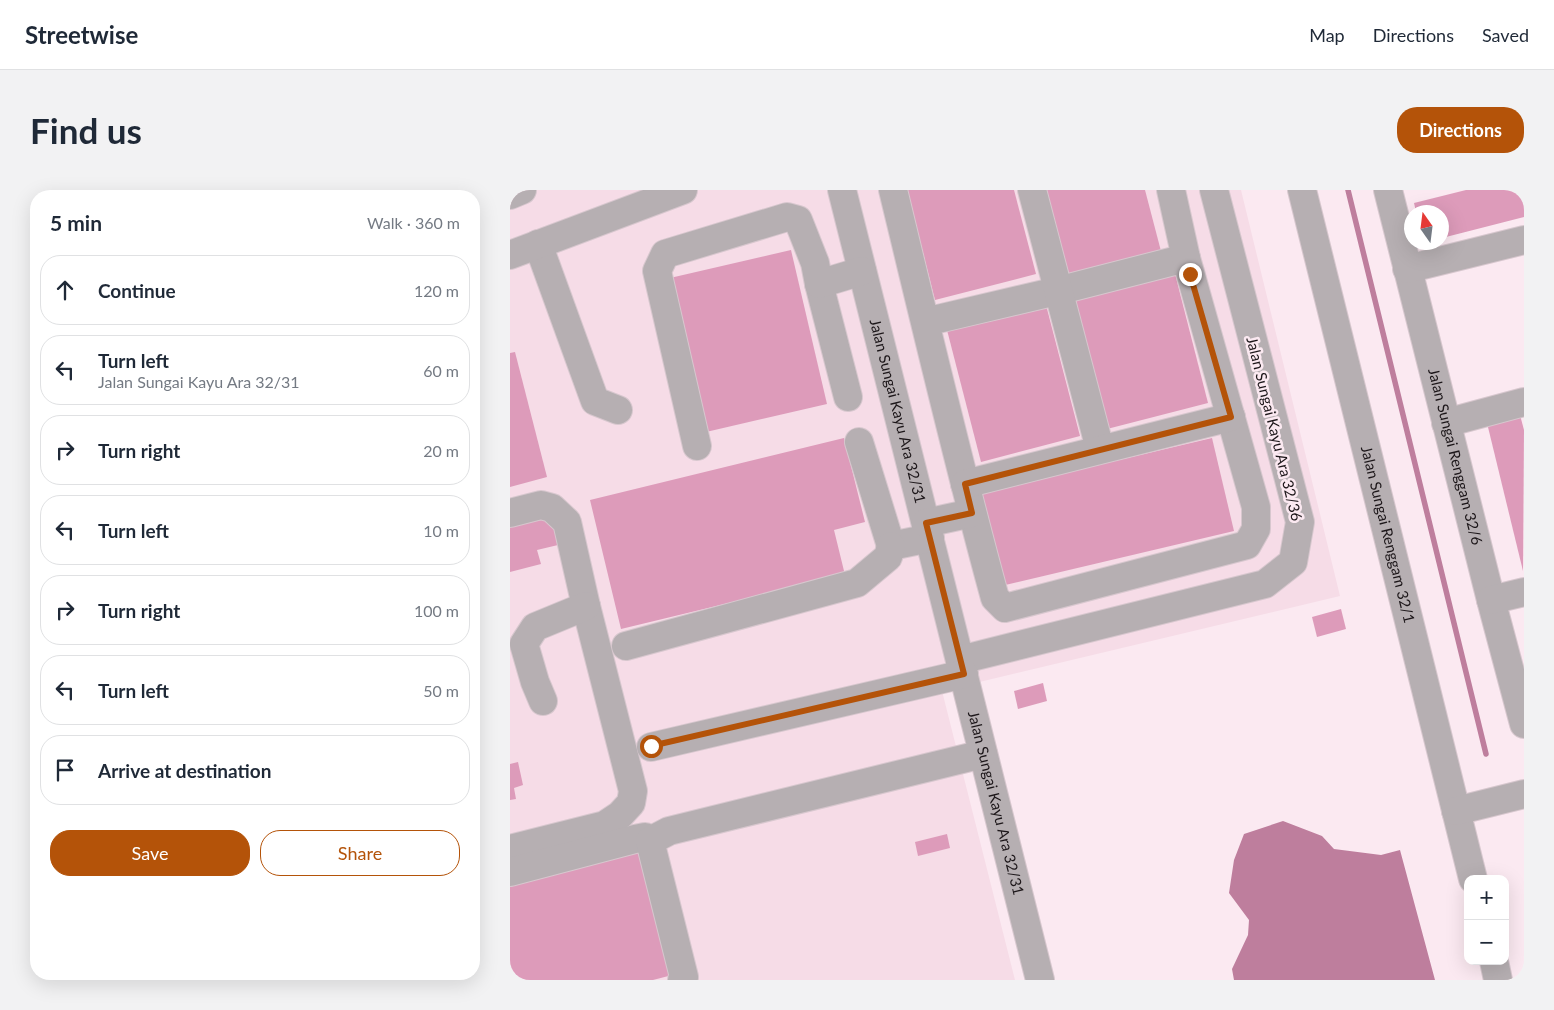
<!DOCTYPE html>
<meta charset="utf-8">
<style>
body{margin:0;font-family:Lato,sans-serif;background:#f2f2f3;color:#1f2937}
.controls{position:absolute;right:15px;bottom:15px;display:grid;overflow:hidden;border-radius:10px;box-shadow:0 5px 20px #0002}
.controls button{width:45px;height:45px;display:grid;place-items:center;padding:0;border:0;border-bottom:1px solid #e0e1e3;background:#fff;color:#1f2937;font:25px sans-serif}
.compass{position:absolute;left:894px;top:15px;width:45px;height:45px;border-radius:50%;background:#fff;box-shadow:0 5px 20px #0002;rotate:346deg}
.stop{position:absolute;width:15px;height:15px;margin:-11px;border:4px solid #b45309;border-radius:50%;background:#fff}
.stop.end{background:#b45309;border-color:#fff;box-shadow:0 1px 5px #0008}
.list{margin:0;padding:0;list-style:none}
h2{display:flex;justify-content:space-between;align-items:center;height:65px;margin:0;padding:0 20px;font-size:21px}
h2 small{font-size:16px;font-weight:400;color:#747a83}
.list li{display:grid;grid-template-columns:32px 1fr auto;gap:15px;align-items:center;box-sizing:border-box;height:70px;margin:0 10px 10px;padding:0 10px;border:1px solid #e0e1e3;border-radius:20px}
.list b{display:block;font-size:19px;white-space:nowrap}
.list p{margin:0;font-size:16px;white-space:nowrap;color:#747a83}
.list em{font-size:16px;font-style:normal;color:#747a83}
.actions{display:flex;gap:10px;padding:15px 20px}
.actions a{flex:1;padding:11px 0;border:1px solid #b45309;border-radius:20px;text-align:center;font-size:18px;color:#b45309}
.actions .main{background:#b45309;color:#fff}
.icon{flex:none;width:28px;height:28px;fill:none;stroke:currentColor;stroke-width:2;stroke-linecap:round;stroke-linejoin:round}
.map{position:relative;flex:none;width:1014px;height:790px;overflow:hidden;border-radius:20px}
header{display:flex;align-items:center;gap:30px;box-sizing:border-box;height:70px;padding:0 25px;background:#fff;border-bottom:1px solid #e0e1e3}
header strong{font-size:24px}
nav{display:flex;gap:28px;margin-inline-start:auto;font-size:18px}
.intro{display:flex;align-items:center;justify-content:space-between;box-sizing:border-box;height:120px;padding:0 30px}
h1{margin:0;font-size:35px}
.button{padding:12px 22px;border-radius:20px;background:#b45309;color:#fff;font-size:18px;font-weight:700}
main{display:flex;gap:30px;padding:0 30px}
aside{flex:1;background:#fff;border-radius:20px;box-shadow:0 5px 20px #0002}
.map>svg:first-child{display:block}
.built{fill:#f6dce7}
.water{fill:#be7e9d}
.lines{fill:none;stroke-linecap:round;stroke-linejoin:round}
.stream{stroke:#be7e9d;stroke-width:5.5}
.building{fill:#dd9bba}
.minor-casing{stroke:#d7c7ce;stroke-width:30}
.minor{stroke:#b6afb2;stroke-width:28}
.route{stroke:#b45309;stroke-width:6}
.labels{text-anchor:middle;stroke-width:5;stroke-linejoin:round;paint-order:stroke}
.street-label{font-size:15px;fill:#1c1619;stroke:#fbe9f1}
</style>
<header>
<strong>Streetwise</strong>
<nav><a>Map</a><a>Directions</a><a>Saved</a></nav>
</header>
<div class="intro"><h1>Find us</h1><a class="button">Directions</a></div>
<main>
<aside>
<h2>5 min<small>Walk · 360 m</small></h2>
<ul class="list">
<li><svg class="icon" aria-label="ahead" viewBox="0 0 24 24"><path d="M12 20V5M6 11l6-6 6 6"/></svg><div><b>Continue</b></div><em>120 m</em></li>
<li><svg class="icon" aria-label="left" viewBox="0 0 24 24"><path d="M17 20v-9H6M10 6l-5 5 5 5"/></svg><div><b>Turn left</b><p>Jalan Sungai Kayu Ara 32/31</p></div><em>60 m</em></li>
<li><svg class="icon" aria-label="right" viewBox="0 0 24 24"><path d="M7 20v-9h11M14 6l5 5-5 5"/></svg><div><b>Turn right</b></div><em>20 m</em></li>
<li><svg class="icon" aria-label="left" viewBox="0 0 24 24"><path d="M17 20v-9H6M10 6l-5 5 5 5"/></svg><div><b>Turn left</b></div><em>10 m</em></li>
<li><svg class="icon" aria-label="right" viewBox="0 0 24 24"><path d="M7 20v-9h11M14 6l5 5-5 5"/></svg><div><b>Turn right</b></div><em>100 m</em></li>
<li><svg class="icon" aria-label="left" viewBox="0 0 24 24"><path d="M17 20v-9H6M10 6l-5 5 5 5"/></svg><div><b>Turn left</b></div><em>50 m</em></li>
<li><svg class="icon" aria-label="arrive" viewBox="0 0 24 24"><path d="M6 21V4h12l-3 4 3 4H6"/></svg><div><b>Arrive at destination</b></div></li>
</ul>
<div class="actions"><a class="main">Save</a><a>Share</a></div>
</aside>
<div class="map">
<svg width="1014" height="790" viewBox="0 0 1014 790">
<rect width="100%" height="100%" fill="#fbe9f1"/>
<path class="built" d="M0 0H731L830 406 432 501 505 790H0Z"/>
<path class="water" d="M773 631 812 646 824 659 871 665 890 660 925 790H724L722 779 738 745 739 730 719 703 724 670 734 644Z"/>
<g class="lines">
<path class="stream" d="M838 0 976 564"/>
</g>
<g class="building">
<path d="M397 0H504L526 84 425 110Z"/>
<path d="M528 0H635L652 65 552 91Z"/>
<path d="M956 0H1014V27L932 48V22H906L904 13Z"/>
<path d="M281 60 317 214 196 242 160 88Z"/>
<path d="M664 80 698 213 597 239 564 106Z"/>
<path d="M536 115 570 246 471 272 437 140Z"/>
<path d="M5 162 37 287 0 297V163Z"/>
<path d="M1010 225 1014 240 1013 381 977 233Z"/>
<path d="M334 248 355 332 324 340 335 385 111 439 80 310Z"/>
<path d="M702 248 724 341 491 396 469 303Z"/>
<path d="M39 319 48 355 27 360 31 374 0 382V329Z"/>
<path d="M831 419 836 439 807 447 802 427Z"/>
<path d="M533 493 537 511 508 519 504 501Z"/>
<path d="M8 572 13 595 4 598 6 609 0 610V574Z"/>
<path d="M437 644 440 658 408 666 405 652Z"/>
<path d="M135 652 170 783 143 790H0V688Z"/>
</g>
<g class="lines">
<defs>
<g id="minor">
<path id="s1" d="M332 0 530 790"/>
<path d="M383 0C416 136 448 273 485 408L495 418 737 355 746 339V317L676 68 547 101 415 132"/>
<path d="M522 0 590 259"/>
<path d="M661 0 676 68"/>
<path id="s2" d="M792 0 963 689"/>
<path id="s3" d="M878 0 981 410 1014 534"/>
<path d="M0 5 12 0"/>
<path d="M28 54 85 211 108 220"/>
<path d="M0 65 173 0"/>
<path d="M897 79 1014 50"/>
<path d="M309 94 338 207"/>
<path d="M936 233 1014 212"/>
<path d="M349 252 381 356 420 348"/>
<path d="M187 256 147 81 155 64 277 27 288 30 305 73 309 94 352 81"/>
<path d="M455 294 721 227"/>
<path d="M0 323 31 315 42 318 57 332 76 416 123 601 121 613 110 625 95 635 0 659"/>
<path d="M416 333 462 323"/>
<path d="M981 410 1014 402"/>
<path d="M116 456 347 393 378 367 381 356"/>
<path d="M450 470 755 394 783 372 790 332 704 0"/>
<path d="M33 511 25 492 14 454 25 437 76 416"/>
<path d="M141 557 454 484"/>
<path d="M946 621 1014 604"/>
<path d="M0 682 125 649 135 647 140 651"/>
<path d="M984 771 988 790"/>
<path d="M172 790 174 787 140 651 159 641 473 564"/>
</g>
</defs>
<use href="#minor" class="minor-casing"/>
<use href="#minor" class="minor"/>
</g>
<g class="lines">
<path class="route" d="M141 556 454 484 416 333 462 323 455 294 721 227 680 84"/>
</g>
<g class="labels">
<g class="street-label">
<text dy="5" stroke="none"><textPath href="#s1" startOffset="228">Jalan Sungai Kayu Ara 32/31</textPath></text>
<text transform="translate(764 239) rotate(76)" y="5">Jalan Sungai Kayu Ara 32/36</text>
<text dy="5" stroke="none"><textPath href="#s3" startOffset="275">Jalan Sungai Renggam 32/6</textPath></text>
<text dy="5" stroke="none"><textPath href="#s2" startOffset="355">Jalan Sungai Renggam 32/1</textPath></text>
<text dy="5" stroke="none"><textPath href="#s1" startOffset="632">Jalan Sungai Kayu Ara 32/31</textPath></text>
</g>
</g>
</svg>
<div class="controls">
<button>+</button>
<button>−</button>
</div>
<svg class="compass" viewBox="-18 -18 36 36"><path d="M0-13l5 13h-10z" fill="#e53935"/><path d="M0 13l5-13h-10z" fill="#747a83"/></svg>
<div class="stop" style="left:141px;top:556px"></div>
<div class="stop end" style="left:680px;top:84px"></div>
</div>
</main>
